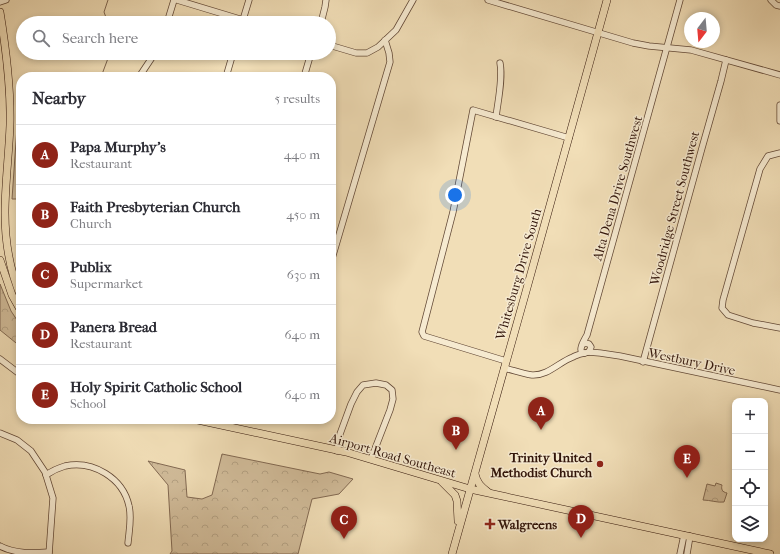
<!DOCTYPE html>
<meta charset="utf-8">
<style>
body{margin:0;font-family:"IM FELL French Canon",serif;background:#f7f7f7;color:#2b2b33}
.controls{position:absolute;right:12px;bottom:12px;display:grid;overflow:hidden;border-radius:8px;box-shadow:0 2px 6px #0003}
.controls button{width:36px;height:36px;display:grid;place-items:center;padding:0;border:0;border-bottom:1px solid #e1e1e2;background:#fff;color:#2b2b33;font:20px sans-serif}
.compass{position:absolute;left:684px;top:12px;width:36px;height:36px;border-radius:50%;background:#fff;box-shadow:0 2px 6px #0003;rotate:196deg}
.you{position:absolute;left:455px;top:195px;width:14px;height:14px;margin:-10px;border:3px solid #fff;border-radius:50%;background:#1a73e8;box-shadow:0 0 0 6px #1a73e833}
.badge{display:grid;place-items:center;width:26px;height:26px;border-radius:50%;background:#8f2418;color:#fff;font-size:13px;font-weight:700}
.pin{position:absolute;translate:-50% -33px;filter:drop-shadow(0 1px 2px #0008)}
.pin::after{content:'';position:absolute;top:21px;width:14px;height:12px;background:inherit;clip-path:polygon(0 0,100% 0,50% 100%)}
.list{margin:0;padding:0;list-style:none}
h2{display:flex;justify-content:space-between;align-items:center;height:52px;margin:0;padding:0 16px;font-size:17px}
h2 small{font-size:13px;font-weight:400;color:#7c7c81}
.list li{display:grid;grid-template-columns:26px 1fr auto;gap:12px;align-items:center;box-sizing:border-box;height:60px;padding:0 16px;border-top:1px solid #e1e1e2}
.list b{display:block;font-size:15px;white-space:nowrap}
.list p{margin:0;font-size:13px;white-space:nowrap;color:#7c7c81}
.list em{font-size:13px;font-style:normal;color:#7c7c81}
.icon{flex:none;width:22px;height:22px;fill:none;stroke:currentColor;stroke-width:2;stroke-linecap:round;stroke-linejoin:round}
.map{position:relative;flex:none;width:780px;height:554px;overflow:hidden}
.search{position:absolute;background:#fff;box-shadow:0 2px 6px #0003;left:16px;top:16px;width:320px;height:44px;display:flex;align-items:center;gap:10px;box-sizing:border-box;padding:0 14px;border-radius:22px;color:#7c7c81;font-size:15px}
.panel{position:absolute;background:#fff;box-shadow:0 2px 6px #0003;left:16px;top:72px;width:320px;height:352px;border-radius:16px}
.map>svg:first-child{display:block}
.grass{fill:#d1bc9a;stroke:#826952}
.forest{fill:url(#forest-crowns);stroke:#826952}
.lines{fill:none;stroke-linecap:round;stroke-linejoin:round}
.stream{stroke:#7e654f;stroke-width:1}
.minor-casing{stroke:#624836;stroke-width:7}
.major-casing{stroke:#33160b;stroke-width:8}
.minor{stroke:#f6ead0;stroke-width:5.5}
.major{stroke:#f1deb7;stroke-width:7}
.poi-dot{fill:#8f2418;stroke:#f6ead0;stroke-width:1.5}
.labels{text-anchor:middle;stroke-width:3;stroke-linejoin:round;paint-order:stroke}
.street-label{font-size:13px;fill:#33160b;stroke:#f6ead0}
.poi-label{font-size:13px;font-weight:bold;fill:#33160b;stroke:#f6ead0;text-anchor:end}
</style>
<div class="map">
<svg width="780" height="554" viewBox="0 0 780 554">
<defs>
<pattern id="forest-crowns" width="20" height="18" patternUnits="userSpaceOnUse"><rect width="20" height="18" fill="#d1bc9a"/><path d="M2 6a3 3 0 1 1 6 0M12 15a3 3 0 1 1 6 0" fill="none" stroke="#b4a183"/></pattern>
</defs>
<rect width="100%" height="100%" fill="#f1deb7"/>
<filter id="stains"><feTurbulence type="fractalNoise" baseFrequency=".005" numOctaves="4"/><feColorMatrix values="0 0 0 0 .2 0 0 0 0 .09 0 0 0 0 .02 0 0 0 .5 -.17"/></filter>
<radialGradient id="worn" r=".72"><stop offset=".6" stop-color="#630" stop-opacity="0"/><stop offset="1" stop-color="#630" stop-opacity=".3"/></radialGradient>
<path class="grass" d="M17 127 21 128V199H12Z"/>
<g class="forest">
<path d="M0 284 11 311 21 326V347L0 330Z"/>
<path d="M222 454 320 474 329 472 353 479 339 494 312 499 298 554H170L172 551 168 485 148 461 185 470 187 497 202 499 212 495Z"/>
<path d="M716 483 722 485C721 489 722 492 727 493L724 502C718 503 710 500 703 500L707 484 715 486Z"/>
</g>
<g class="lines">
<g class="stream">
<path d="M108 23 104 12 108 0"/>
<path d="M101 77 110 53"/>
</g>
<defs>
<g id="minor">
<path d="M177 0 253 23"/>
<path d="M488 0 633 43 649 46 691 50 780 75"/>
<path d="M771 0 776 5 780 6"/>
<path d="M0 2 6 0"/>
<path d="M167 23 174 0"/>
<path d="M242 23 249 0"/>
<path d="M321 23 325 7 326 0"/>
<path d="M329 45 356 53H367L378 47 396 30 413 0"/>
<path d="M139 77 155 53"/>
<path d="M226 77 233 53"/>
<path d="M304 77 311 53"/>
<path d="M780 105V121"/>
<path d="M496 117C498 100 503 79 500 63"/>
<path d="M780 153 768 156 760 169 723 300 722 308 728 315 753 323 780 328"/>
<path d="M331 262 390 62 389 53 385 40"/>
<path d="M582 345 585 343 589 344 591 347 589 352C574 357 584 340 587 335L680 0"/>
<path d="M588 352 600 353 620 356 780 390"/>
<path d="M0 359 21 375"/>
<path d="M506 361 424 336 422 332 453 212 473 110 569 138"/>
<path d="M643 362 702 148 721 81 726 60"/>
<path d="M504 368C513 370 523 374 532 375 548 376 559 362 573 357 576 355 581 354 585 353"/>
<path d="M0 433 17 440 31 451 45 472 53 498 49 554"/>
<path d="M337 451 340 434 351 404 357 392 363 385 376 383 386 385 392 390 393 399 390 410 371 459"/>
<path d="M46 475C52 471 58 468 65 466 93 460 123 478 129 506 132 518 129 531 128 543"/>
<path d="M0 546C15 554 33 553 49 552"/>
<path d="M680 554 684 535"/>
<path d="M687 554 690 536"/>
</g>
<g id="major">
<path d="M0 12C6 49 11 87 10 125 9 154 5 184 5 213 5 242 10 271 21 297"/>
<path d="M0 260 12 295 21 311"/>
<path d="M193 419 346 452 470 489 770 554"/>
<path d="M475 474C477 483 481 487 488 492"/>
<path d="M442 482 455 495 457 501 458 521"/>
<path d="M452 554 525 295 607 0"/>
</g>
</defs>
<use href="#minor" class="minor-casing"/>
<use href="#major" class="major-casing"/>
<use href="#minor" class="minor"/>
<use href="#major" class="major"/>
</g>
<g class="poi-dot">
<circle cx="600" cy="464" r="4"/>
<path d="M488 518h4v4h4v4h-4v4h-4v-4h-4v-4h4z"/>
</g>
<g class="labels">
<g class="street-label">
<text transform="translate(617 188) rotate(-74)" y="5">Alta Dena Drive Southwest</text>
<text transform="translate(674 208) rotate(-75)" y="5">Woodridge Street Southwest</text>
<text transform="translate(518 274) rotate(-74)" y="5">Whitesburg Drive South</text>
<text transform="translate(692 361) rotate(12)" y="5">Westbury Drive</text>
<text transform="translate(393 455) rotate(16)" y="5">Airport Road Southeast</text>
</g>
<g class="poi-label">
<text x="592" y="462">Trinity United<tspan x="592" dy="15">Methodist Church</tspan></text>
<text x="498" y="529" text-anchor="start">Walgreens</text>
</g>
</g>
<rect width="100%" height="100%" filter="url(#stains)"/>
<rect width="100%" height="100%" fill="url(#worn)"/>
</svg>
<div class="controls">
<button>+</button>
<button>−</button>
<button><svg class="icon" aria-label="locate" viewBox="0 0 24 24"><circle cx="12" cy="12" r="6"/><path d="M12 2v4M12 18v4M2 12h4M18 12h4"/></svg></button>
<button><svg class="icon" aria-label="layers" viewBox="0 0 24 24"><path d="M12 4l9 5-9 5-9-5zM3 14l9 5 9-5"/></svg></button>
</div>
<svg class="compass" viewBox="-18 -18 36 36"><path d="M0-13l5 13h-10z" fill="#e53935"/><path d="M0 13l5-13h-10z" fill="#7c7c81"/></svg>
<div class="you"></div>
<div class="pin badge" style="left:541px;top:430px">A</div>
<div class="pin badge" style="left:456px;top:450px">B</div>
<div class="pin badge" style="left:344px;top:539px">C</div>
<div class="pin badge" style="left:581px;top:538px">D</div>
<div class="pin badge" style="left:687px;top:478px">E</div>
<div class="search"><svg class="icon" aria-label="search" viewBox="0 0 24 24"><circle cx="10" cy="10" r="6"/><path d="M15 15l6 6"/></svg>Search here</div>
<section class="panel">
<h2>Nearby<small>5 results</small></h2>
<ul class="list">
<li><span class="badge">A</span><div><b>Papa Murphy's</b><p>Restaurant</p></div><em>440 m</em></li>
<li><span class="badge">B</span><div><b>Faith Presbyterian Church</b><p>Church</p></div><em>450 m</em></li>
<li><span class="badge">C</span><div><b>Publix</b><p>Supermarket</p></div><em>630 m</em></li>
<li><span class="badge">D</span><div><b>Panera Bread</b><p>Restaurant</p></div><em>640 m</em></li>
<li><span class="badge">E</span><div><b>Holy Spirit Catholic School</b><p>School</p></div><em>640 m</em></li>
</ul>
</section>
</div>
